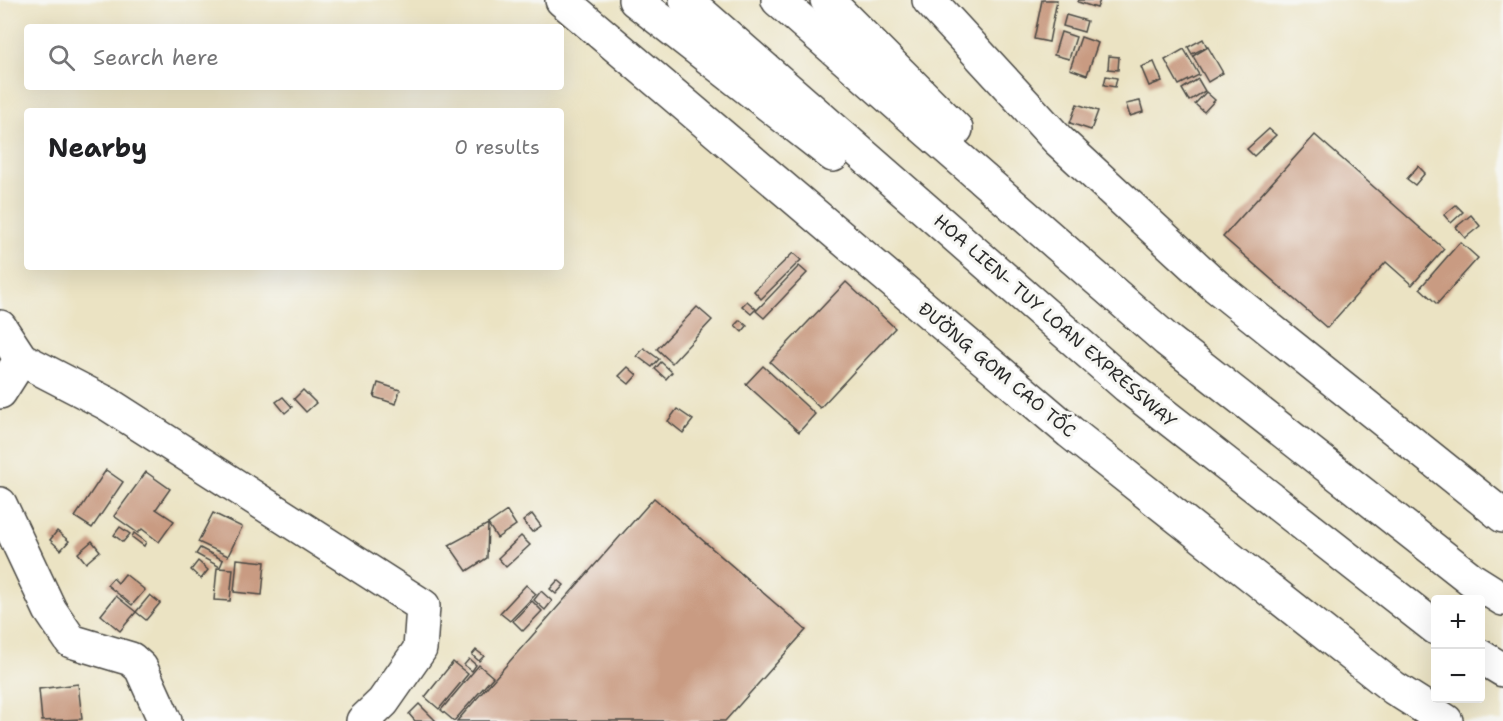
<!DOCTYPE html>
<meta charset="utf-8">
<style>
body{margin:0;font-family:"Shantell Sans",sans-serif;background:#f2f2f2;color:#202124}
.controls{position:absolute;right:18px;bottom:18px;display:grid;overflow:hidden;border-radius:6px;box-shadow:0 6px 24px #0002}
.controls button{width:54px;height:54px;display:grid;place-items:center;padding:0;border:0;border-bottom:2px solid #e0e0e0;background:#fff;color:#202124;font:30px sans-serif}
.list{margin:0;padding:0;list-style:none}
h2{display:flex;justify-content:space-between;align-items:center;height:78px;margin:0;padding:0 24px;font-size:26px}
h2 small{font-size:20px;font-weight:400;color:#757577}
.icon{flex:none;width:33px;height:33px;fill:none;stroke:currentColor;stroke-width:2;stroke-linecap:round;stroke-linejoin:round}
.map{position:relative;flex:none;width:1503px;height:721px;overflow:hidden}
.search{position:absolute;background:#fff;box-shadow:0 6px 24px #0002;left:24px;top:24px;width:540px;height:66px;display:flex;align-items:center;gap:15px;box-sizing:border-box;padding:0 21px;border-radius:6px;color:#757577;font-size:22px}
.panel{position:absolute;background:#fff;box-shadow:0 6px 24px #0002;left:24px;top:108px;width:540px;height:162px;border-radius:6px}
.map>svg:first-child{display:block}
.building{fill:#c99b82}
.lines{fill:none;stroke-linecap:round;stroke-linejoin:round}
.minor-casing{stroke:#484742;stroke-width:36}
.major-casing{stroke:#484742;stroke-width:36}
.highway-casing{stroke:#484742;stroke-width:36}
.minor{stroke:#fff;stroke-width:33}
.major{stroke:#fff;stroke-width:33}
.highway{stroke:#fff;stroke-width:33}
.labels{text-anchor:middle;stroke-width:6;stroke-linejoin:round;paint-order:stroke}
.street-label{font-size:18px;fill:#2b2b2b;stroke:#f6f6f2}
</style>
<div class="map">
<svg width="1503" height="721" viewBox="0 0 1503 721">
<rect width="100%" height="100%" fill="#f6f6f2"/>
<filter id="ink" filterUnits="userSpaceOnUse"><feTurbulence type="fractalNoise" baseFrequency=".0167" numOctaves="2"/><feDisplacementMap in="SourceGraphic" scale="12" xChannelSelector="R" yChannelSelector="G"/><feConvolveMatrix kernelMatrix="1 2 1 2 8 2 1 2 1" color-interpolation-filters="sRGB"/></filter>
<filter id="wash" filterUnits="userSpaceOnUse"><feTurbulence type="fractalNoise" baseFrequency=".008" numOctaves="4" result="noise"/><feDisplacementMap in="SourceGraphic" scale="24" xChannelSelector="R" yChannelSelector="G"/><feGaussianBlur stdDeviation="1.35" result="paint"/><feColorMatrix in="noise" values="0 0 0 0 0 0 0 0 0 0 0 0 0 0 0 0 0 1.4 0 .05"/><feComposite in="paint" operator="in"/></filter>
<g filter="url(#wash)">
<rect width="100%" height="100%" fill="#ebe3c3"/>
<g id="blocks">
<g class="building">
<path d="M1042 0H1057L1049 42 1034 39Z"/>
<path d="M1079 0H1100L1097 8 1078 2Z"/>
<path d="M1066 15 1087 21 1084 32 1063 26Z"/>
<path d="M1061 32 1076 37 1069 59 1054 55Z"/>
<path d="M1081 37 1098 43 1087 75 1070 69Z"/>
<path d="M1203 39 1207 47 1192 54 1188 47Z"/>
<path d="M1208 47 1223 73 1208 82 1193 56Z"/>
<path d="M1184 49 1199 75 1179 85 1165 60Z"/>
<path d="M1109 56 1119 57 1118 70 1108 69Z"/>
<path d="M1154 62 1162 81 1149 86 1141 67Z"/>
<path d="M1106 76 1117 78 1115 87 1104 85Z"/>
<path d="M1198 79 1205 91 1189 101 1182 89Z"/>
<path d="M1206 92 1215 100 1204 112 1195 104Z"/>
<path d="M1140 101 1143 112 1130 116 1126 104Z"/>
<path d="M1077 104 1098 111 1091 130 1070 123Z"/>
<path d="M1269 129 1276 135 1254 156 1247 149Z"/>
<path d="M1315 135 1444 249 1412 285 1386 262 1327 328 1223 237Z"/>
<path d="M1418 166 1425 173 1415 185 1407 179Z"/>
<path d="M1456 205 1463 212 1451 223 1444 215Z"/>
<path d="M1471 215 1480 226 1465 238 1456 227Z"/>
<path d="M1460 242 1478 258 1437 304 1420 288Z"/>
<path d="M793 253 801 260 761 299 754 291Z"/>
<path d="M799 266 807 273 764 318 756 311Z"/>
<path d="M846 282 895 328 820 408 770 362Z"/>
<path d="M747 301 756 309 751 314 742 306Z"/>
<path d="M697 307 712 320 672 363 657 349Z"/>
<path d="M740 320 747 326 742 332 735 325Z"/>
<path d="M644 348 659 359 652 367 637 356Z"/>
<path d="M661 362 672 372 666 379 655 369Z"/>
<path d="M763 366 815 414 799 432 746 384Z"/>
<path d="M628 367 637 375 629 384 619 376Z"/>
<path d="M378 383 400 390 396 404 374 397Z"/>
<path d="M303 390 316 403 306 412 294 399Z"/>
<path d="M283 397 292 407 285 413 276 402Z"/>
<path d="M677 409 693 420 683 433 668 421Z"/>
<path d="M106 470 123 482 92 528 75 517Z"/>
<path d="M146 472 170 489 156 509 174 521 159 542 142 529 138 533 114 516Z"/>
<path d="M654 498 806 630 725 721H457Z"/>
<path d="M507 511 516 525 497 538 488 524Z"/>
<path d="M213 513 242 527 228 556 198 542Z"/>
<path d="M532 514 541 526 532 532 523 521Z"/>
<path d="M488 524 487 558 467 571 449 545Z"/>
<path d="M120 527 130 534 123 542 114 535Z"/>
<path d="M57 531 69 541 61 550 50 540Z"/>
<path d="M134 533 146 542 144 546 132 537Z"/>
<path d="M521 536 530 545 506 567 498 558Z"/>
<path d="M92 541 100 551 86 563 78 553Z"/>
<path d="M200 548 223 560 220 567 196 554Z"/>
<path d="M237 559 265 562 262 595 234 592Z"/>
<path d="M198 561 208 570 201 579 191 570Z"/>
<path d="M217 568 233 569 230 601 214 600Z"/>
<path d="M125 574 145 590 132 605 107 585 113 578 118 583Z"/>
<path d="M558 580 564 585 556 594 550 589Z"/>
<path d="M526 585 536 594 510 621 500 613Z"/>
<path d="M541 591 552 601 545 610 534 600Z"/>
<path d="M150 595 160 603 146 620 136 612Z"/>
<path d="M116 596 136 612 120 631 101 615Z"/>
<path d="M532 601 542 611 523 631 513 621Z"/>
<path d="M476 650 484 656 479 661 472 655Z"/>
<path d="M469 659 476 665 472 671 464 665Z"/>
<path d="M453 662 468 674 439 709 425 697Z"/>
<path d="M479 665 493 677 454 721 441 710Z"/>
<path d="M78 684 82 719 42 721 39 689Z"/>
<path d="M419 704 436 721H415L409 714Z"/>
</g>
</g>
</g>
<g filter="url(#ink)">
<use href="#blocks" fill-opacity="0" stroke="#484742" stroke-width="1.5"/>
<g class="lines">
<defs>
<g id="minor">
<path d="M0 327 21 359 108 404 423 606 420 649 383 702 363 721"/>
<path d="M0 392 21 359"/>
<path d="M0 504 50 610 71 641 131 659 141 668 165 721"/>
</g>
<g id="major">
<path d="M562 0 1070 432 1394 688 1446 721"/>
<path d="M929 0 1058 140 1216 286 1503 516"/>
</g>
<g id="highway">
<path d="M635 0 833 155"/>
<path d="M686 0 1127 386 1436 628"/>
<path d="M778 0 1167 340 1471 579 1503 599"/>
<path d="M827 0 956 129"/>
<path d="M1480 656 1503 670"/>
</g>
</defs>
<use href="#minor" class="minor-casing"/>
<use href="#major" class="major-casing"/>
<use href="#highway" class="highway-casing"/>
<use href="#minor" class="minor"/>
<use href="#major" class="major"/>
<use href="#highway" class="highway"/>
</g>
</g>
<g class="labels">
<g class="street-label">
<text transform="translate(1055 321) rotate(41)" y="6">HOA LIEN- TUY LOAN EXPRESSWAY</text>
<text transform="translate(997 370) rotate(40)" y="6">ĐƯỜNG GOM CAO TỐC</text>
</g>
</g>
</svg>
<div class="controls">
<button>+</button>
<button>−</button>
</div>
<div class="search"><svg class="icon" aria-label="search" viewBox="0 0 24 24"><circle cx="10" cy="10" r="6"/><path d="M15 15l6 6"/></svg>Search here</div>
<section class="panel">
<h2>Nearby<small>0 results</small></h2>
<ul class="list">
</ul>
</section>
</div>
